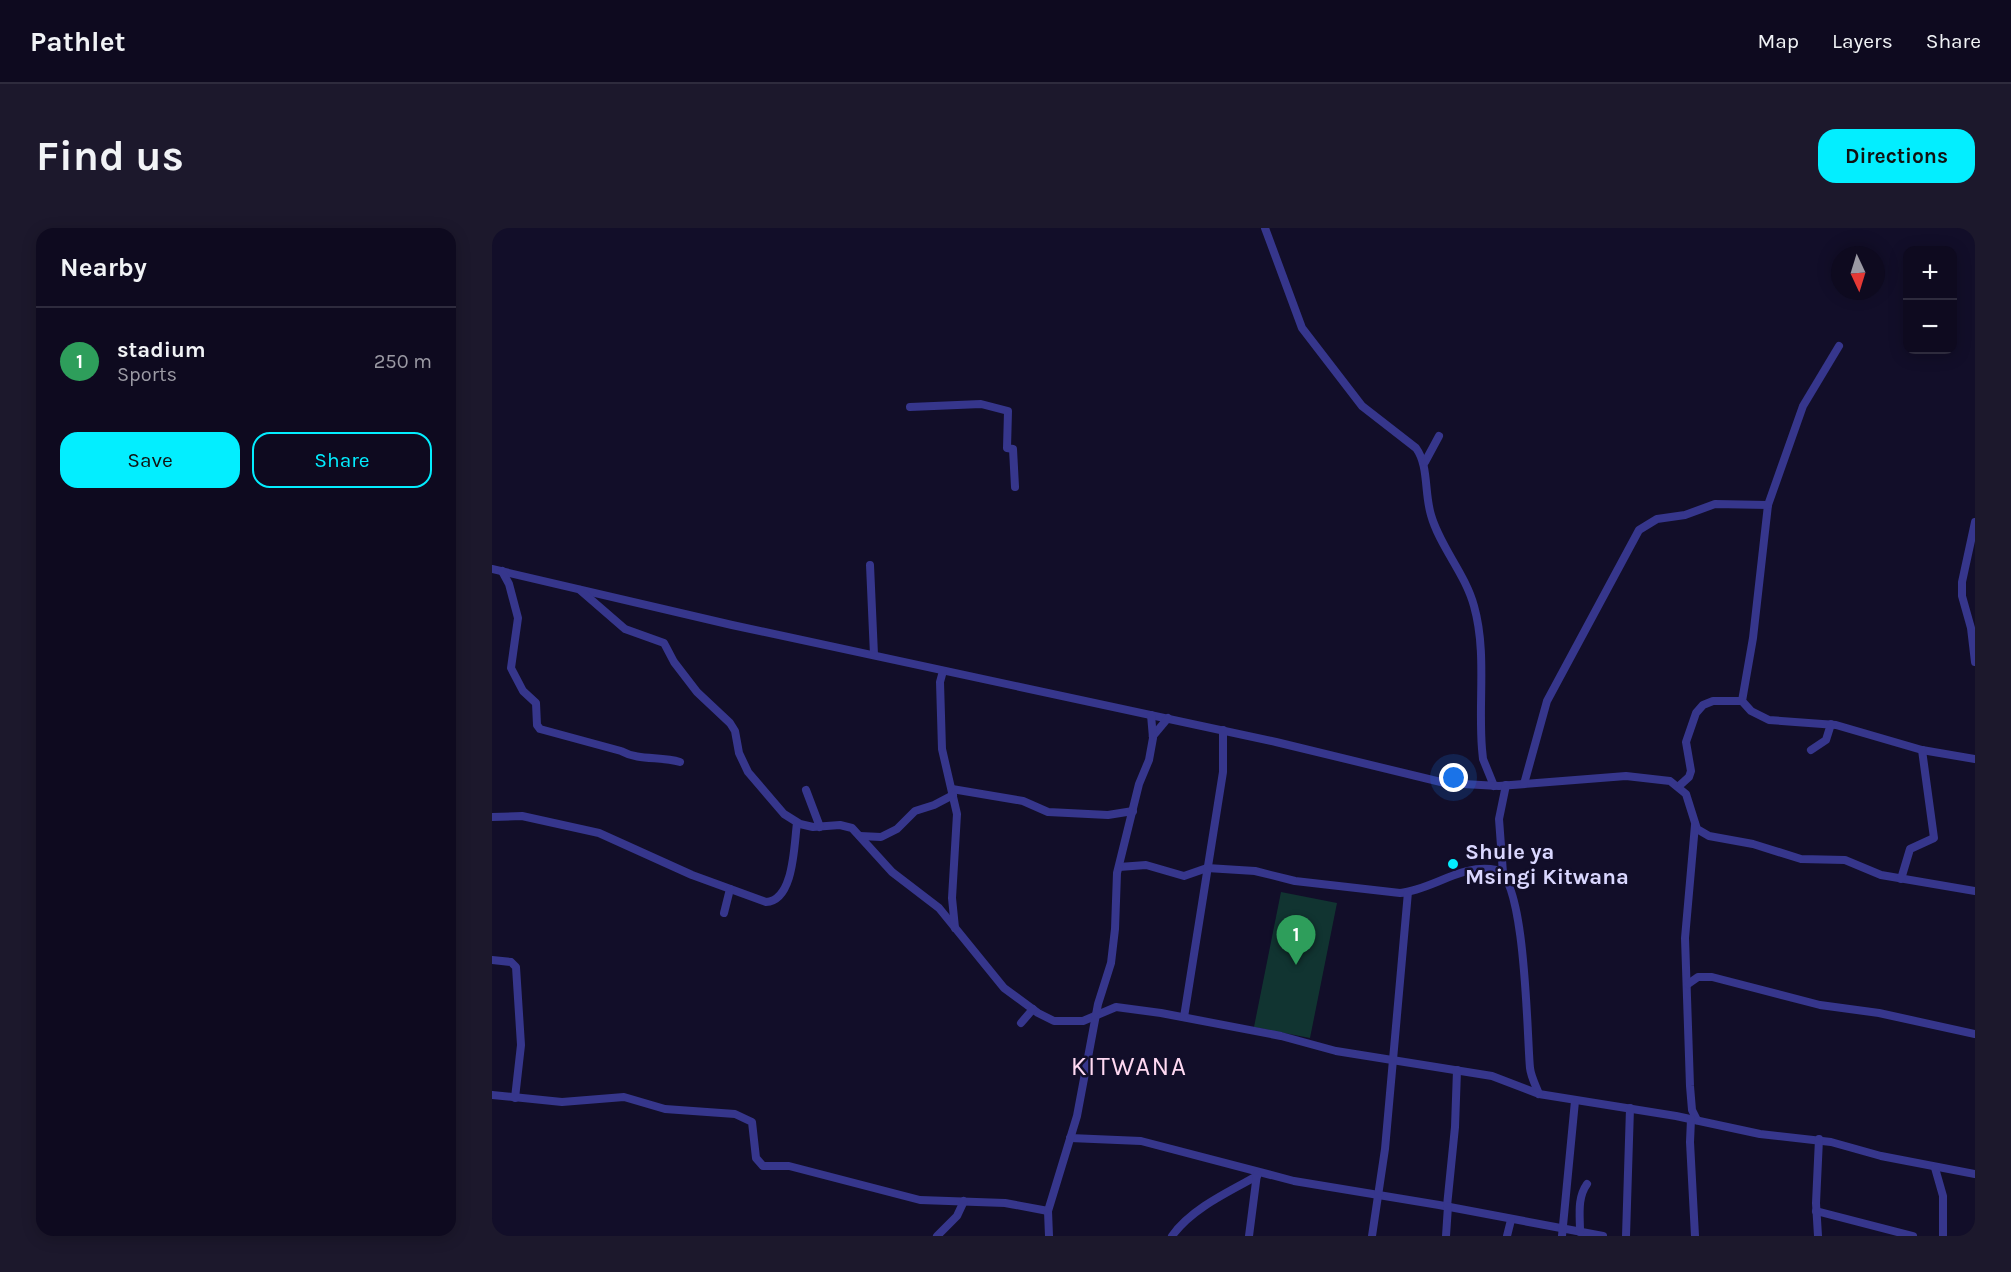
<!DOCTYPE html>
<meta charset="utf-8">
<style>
body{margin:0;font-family:Karla,sans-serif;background:#1c182c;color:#f1f3f6}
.controls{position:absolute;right:18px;top:18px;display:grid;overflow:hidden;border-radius:12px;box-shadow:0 3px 15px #0003}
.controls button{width:54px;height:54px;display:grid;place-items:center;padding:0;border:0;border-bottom:2px solid #2e2b3d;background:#0e0a1f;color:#f1f3f6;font:30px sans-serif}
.compass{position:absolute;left:1339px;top:18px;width:54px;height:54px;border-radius:50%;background:#0e0a1f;box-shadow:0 3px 15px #0003;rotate:176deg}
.you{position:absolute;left:962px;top:550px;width:21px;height:21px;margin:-15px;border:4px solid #fff;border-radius:50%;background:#1a73e8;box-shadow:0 0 0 9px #1a73e833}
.badge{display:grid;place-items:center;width:39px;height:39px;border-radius:50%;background:#03eeff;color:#fff;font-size:20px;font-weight:700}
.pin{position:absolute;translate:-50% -50px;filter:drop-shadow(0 2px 3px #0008)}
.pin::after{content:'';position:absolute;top:32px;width:21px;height:18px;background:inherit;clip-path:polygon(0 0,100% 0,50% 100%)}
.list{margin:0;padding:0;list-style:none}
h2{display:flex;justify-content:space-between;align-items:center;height:78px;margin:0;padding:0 24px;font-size:26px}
h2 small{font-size:20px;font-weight:400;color:#9b9aa4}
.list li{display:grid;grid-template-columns:39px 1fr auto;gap:18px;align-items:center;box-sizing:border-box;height:108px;padding:0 24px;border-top:2px solid #2e2b3d}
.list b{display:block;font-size:22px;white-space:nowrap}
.list p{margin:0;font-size:20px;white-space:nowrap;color:#9b9aa4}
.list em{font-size:20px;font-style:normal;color:#9b9aa4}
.actions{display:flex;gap:12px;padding:18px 24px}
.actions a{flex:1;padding:14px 0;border:2px solid #03eeff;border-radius:18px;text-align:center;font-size:21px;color:#03eeff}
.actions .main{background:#03eeff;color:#111}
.map{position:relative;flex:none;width:1483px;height:1008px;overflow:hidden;border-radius:18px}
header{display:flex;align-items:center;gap:36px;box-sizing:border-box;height:84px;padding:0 30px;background:#0e0a1f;border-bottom:2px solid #2e2b3d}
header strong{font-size:28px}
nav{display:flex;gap:33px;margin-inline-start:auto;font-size:21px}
.intro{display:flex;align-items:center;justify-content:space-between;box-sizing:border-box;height:144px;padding:0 36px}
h1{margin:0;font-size:42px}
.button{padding:15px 27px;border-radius:18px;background:#03eeff;color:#111;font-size:21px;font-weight:700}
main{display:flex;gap:36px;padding:0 36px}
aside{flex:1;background:#0e0a1f;border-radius:18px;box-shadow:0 3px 15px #0003}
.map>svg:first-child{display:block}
.green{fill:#113431}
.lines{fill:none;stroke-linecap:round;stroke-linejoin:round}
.minor{stroke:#36368c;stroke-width:8}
.poi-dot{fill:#03eeff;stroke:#120e29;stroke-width:2}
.labels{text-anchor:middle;stroke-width:5;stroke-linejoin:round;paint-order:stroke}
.poi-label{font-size:22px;font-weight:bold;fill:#dad7ff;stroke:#120e29;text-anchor:start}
.quarter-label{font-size:26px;letter-spacing:1.5px;fill:#ffd9f2;stroke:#120e29}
</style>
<header>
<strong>Pathlet</strong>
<nav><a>Map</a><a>Layers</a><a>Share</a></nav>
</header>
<div class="intro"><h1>Find us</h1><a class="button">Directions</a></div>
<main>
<aside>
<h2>Nearby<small></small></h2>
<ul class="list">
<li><span class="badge" style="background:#2e9e5b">1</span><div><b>stadium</b><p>Sports</p></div><em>250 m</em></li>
</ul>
<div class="actions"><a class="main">Save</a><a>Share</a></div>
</aside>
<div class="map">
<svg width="1483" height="1008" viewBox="0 0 1483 1008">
<rect width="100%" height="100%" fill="#120e29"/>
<path class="green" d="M789 664 845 675 818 810 762 799Z"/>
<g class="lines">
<g class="minor">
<path d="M773 0 810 100 870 178 924 220C937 238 932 264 939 287 948 319 973 345 982 378 995 424 986 474 990 521L991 531 1002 558"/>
<path d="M1347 118 1311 178 1276 277 1261 410 1250 473 1259 483 1277 492 1344 497 1430 522 1483 531"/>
<path d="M418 179 489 176 516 183 515 220 521 221 523 259"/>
<path d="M933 234 947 208"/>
<path d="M1483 294 1470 354V368L1479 400 1483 434"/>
<path d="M378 337 382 427"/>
<path d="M0 341 240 397 784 514 953 555 1007 558 1134 548 1178 553 1194 566 1205 601 1217 608 1261 616 1309 631 1353 632 1389 647 1483 663"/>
<path d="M10 343 17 356 26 390 19 440 31 463 44 475 45 497 48 501 129 523C147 533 168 528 188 534"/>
<path d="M88 362 133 401 172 415 182 434 205 464 238 495 243 503 247 525 256 544 292 586 308 596 321 599 348 597 360 600 400 644 447 680 512 760 546 785 562 793H591L624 779 669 785 789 808 844 823 1000 848 1047 866 1184 888 1268 906 1339 914 1389 928 1483 946"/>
<path d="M451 443 448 454 450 521 465 586 460 670 463 700"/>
<path d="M661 508 676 490"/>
<path d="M1319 522 1334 512 1339 496"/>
<path d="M1032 556 1055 473 1147 302 1165 291 1193 287 1223 276 1276 277"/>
<path d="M1187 558 1197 549 1199 543 1194 514 1204 485 1211 477 1221 473H1250"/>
<path d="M460 561 531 573 556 584 616 587 641 583"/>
<path d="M314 562 328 599"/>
<path d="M0 589 30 588 107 605 200 647 274 674C302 673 302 617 305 595"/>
<path d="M1203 597 1193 710 1198 858 1200 882 1205 892"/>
<path d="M368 608 389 609 405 601 423 583 442 577 461 567"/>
<path d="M627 639 654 637 692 648 715 640 763 643 803 653 908 665C940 662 970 635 1004 642 1034 648 1035 811 1038 840 1039 849 1044 858 1047 866"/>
<path d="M1011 645 1007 591 1014 557"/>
<path d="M1409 651 1418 621 1442 610 1430 522"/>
<path d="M232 685 238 661"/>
<path d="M0 732 19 734 24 739 29 817 23 870"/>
<path d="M1196 756 1206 749H1220L1328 777 1387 785 1483 806"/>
<path d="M692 789 731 544V502"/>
<path d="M529 795 541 781"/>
<path d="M0 867 70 874 132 869 173 881 243 886 260 894 264 930 271 938H297L428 972 513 975 556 983"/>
<path d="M1199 891 1198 914 1203 1008"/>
<path d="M578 910 649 913 802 953 947 977 1111 1008"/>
<path d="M1443 940 1451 968V1008"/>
<path d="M955 978 963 899 965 842"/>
<path d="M1324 983 1421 1008"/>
<path d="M1088 1004C1088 987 1085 970 1095 956"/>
<path d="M445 1008 465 988 472 973"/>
<path d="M557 1008 556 983 585 888 606 776 619 735 623 701 625 645 647 556 657 532 661 510 659 487"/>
<path d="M680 1008C699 981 736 964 765 948"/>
<path d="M757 1008 765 946"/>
<path d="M880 1008 893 921 916 664"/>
<path d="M954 1008 956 978"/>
<path d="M1015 1008 1019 992"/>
<path d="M1070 1008 1083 873"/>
<path d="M1134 1008 1138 880"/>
<path d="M1326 1008 1324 975 1327 911"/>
</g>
</g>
<circle class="poi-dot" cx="961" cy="636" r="6"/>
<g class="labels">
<g class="poi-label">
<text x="973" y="631">Shule ya<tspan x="973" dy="25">Msingi Kitwana</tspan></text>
</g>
<g class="quarter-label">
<text x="637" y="847">KITWANA</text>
</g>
</g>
</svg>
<div class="controls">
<button>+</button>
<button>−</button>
</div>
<svg class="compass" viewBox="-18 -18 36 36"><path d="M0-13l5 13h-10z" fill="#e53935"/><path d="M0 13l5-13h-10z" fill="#9b9aa4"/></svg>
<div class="you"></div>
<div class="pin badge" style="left:804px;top:737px;background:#2e9e5b">1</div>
</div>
</main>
